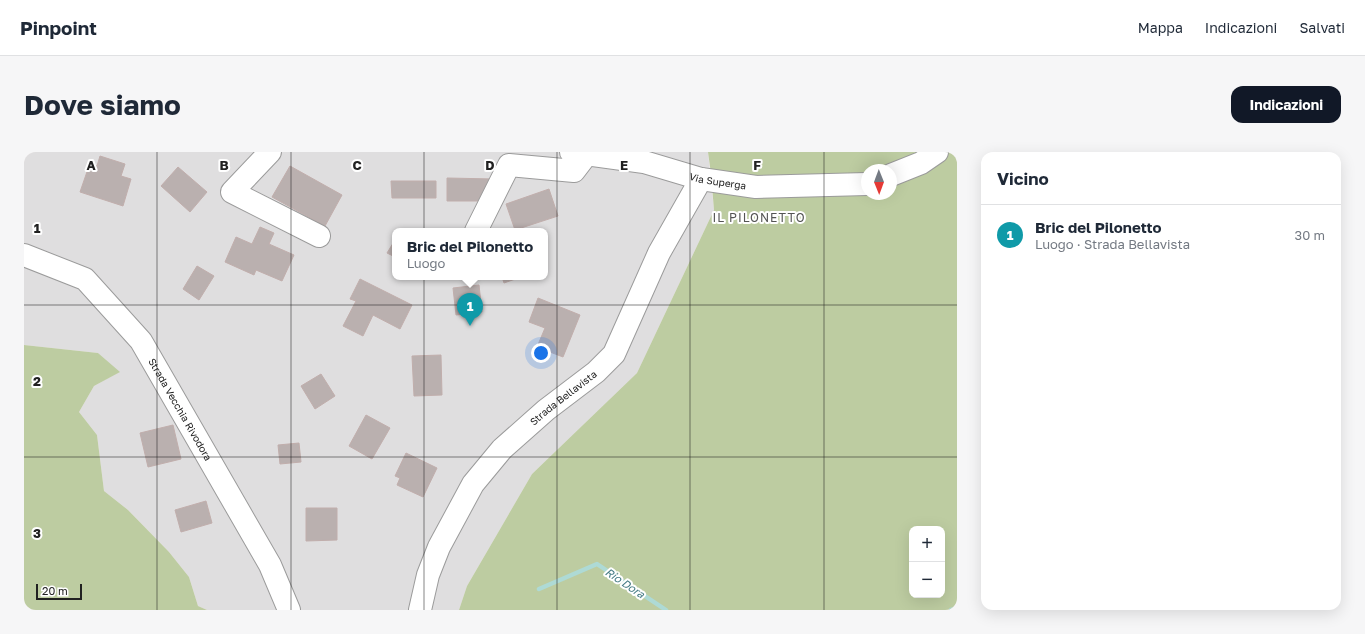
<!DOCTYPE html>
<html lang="it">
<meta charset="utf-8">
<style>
body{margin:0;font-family:"Golos Text",sans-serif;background:#f6f6f7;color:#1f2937}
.controls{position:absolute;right:12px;bottom:12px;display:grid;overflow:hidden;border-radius:8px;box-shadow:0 4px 16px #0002}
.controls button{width:36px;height:36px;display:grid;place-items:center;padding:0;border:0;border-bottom:1px solid #e0e1e3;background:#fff;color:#1f2937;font:20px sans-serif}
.compass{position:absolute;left:837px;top:12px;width:36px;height:36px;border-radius:50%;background:#fff;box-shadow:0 4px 16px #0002;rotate:179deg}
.scale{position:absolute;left:12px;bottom:10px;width:46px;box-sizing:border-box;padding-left:4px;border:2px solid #212121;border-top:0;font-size:11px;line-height:14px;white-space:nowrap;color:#212121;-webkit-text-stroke:3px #fff;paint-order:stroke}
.you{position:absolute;left:517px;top:201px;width:14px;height:14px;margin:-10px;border:3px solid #fff;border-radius:50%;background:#1a73e8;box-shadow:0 0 0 6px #1a73e833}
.badge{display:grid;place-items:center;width:26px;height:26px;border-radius:50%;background:#111827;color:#fff;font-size:13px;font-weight:700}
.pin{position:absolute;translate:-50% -33px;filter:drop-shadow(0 1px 2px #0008)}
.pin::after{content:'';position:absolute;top:21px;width:14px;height:12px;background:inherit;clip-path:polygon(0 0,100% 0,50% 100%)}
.popup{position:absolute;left:368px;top:76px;width:156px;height:52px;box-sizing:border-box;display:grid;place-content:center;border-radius:8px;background:#fff;filter:drop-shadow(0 1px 3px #0005);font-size:13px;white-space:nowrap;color:#747a83}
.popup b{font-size:15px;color:#1f2937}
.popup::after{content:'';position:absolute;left:50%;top:100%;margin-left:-8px;border:8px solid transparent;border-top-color:#fff}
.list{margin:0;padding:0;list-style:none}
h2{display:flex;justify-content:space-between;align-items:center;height:52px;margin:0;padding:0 16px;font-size:17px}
h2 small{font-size:13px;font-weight:400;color:#747a83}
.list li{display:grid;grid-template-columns:26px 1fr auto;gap:12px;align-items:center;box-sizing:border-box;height:60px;padding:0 16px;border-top:1px solid #e0e1e3}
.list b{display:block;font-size:15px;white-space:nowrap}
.list p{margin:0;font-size:13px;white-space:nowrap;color:#747a83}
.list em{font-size:13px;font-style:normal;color:#747a83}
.map{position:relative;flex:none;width:933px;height:458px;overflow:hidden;border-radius:12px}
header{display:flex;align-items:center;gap:24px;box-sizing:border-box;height:56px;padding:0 20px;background:#fff;border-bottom:1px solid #e0e1e3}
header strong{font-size:19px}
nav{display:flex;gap:22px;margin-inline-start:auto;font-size:14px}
.intro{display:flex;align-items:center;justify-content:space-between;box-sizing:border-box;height:96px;padding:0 24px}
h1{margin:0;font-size:28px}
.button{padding:10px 18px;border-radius:12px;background:#111827;color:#fff;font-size:14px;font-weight:700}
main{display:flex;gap:24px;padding:0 24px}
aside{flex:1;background:#fff;border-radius:12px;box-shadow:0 4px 16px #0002}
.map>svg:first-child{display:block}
.residential{fill:#dfdedf;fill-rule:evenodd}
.forest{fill:#bdcca1;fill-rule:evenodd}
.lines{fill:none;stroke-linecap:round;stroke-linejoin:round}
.stream{stroke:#aedad5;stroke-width:4.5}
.building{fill:#bab0af;stroke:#c1aeac}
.minor-casing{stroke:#9b9b9b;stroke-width:24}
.minor{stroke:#fff;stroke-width:22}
.grid{fill:none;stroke:#212121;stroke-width:1;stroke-opacity:0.55}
.labels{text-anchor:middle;stroke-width:4;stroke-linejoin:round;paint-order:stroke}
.street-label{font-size:10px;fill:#212121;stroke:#fff}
.water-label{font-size:11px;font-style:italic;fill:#447a84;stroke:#fff}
.quarter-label{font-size:12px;letter-spacing:1px;fill:#545454;stroke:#fff}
.grid-label{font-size:13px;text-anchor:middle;font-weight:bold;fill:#212121;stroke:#fff;stroke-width:4;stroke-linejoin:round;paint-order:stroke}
</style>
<header>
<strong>Pinpoint</strong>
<nav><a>Mappa</a><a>Indicazioni</a><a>Salvati</a></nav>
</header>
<div class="intro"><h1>Dove siamo</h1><a class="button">Indicazioni</a></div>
<main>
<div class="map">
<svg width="933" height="458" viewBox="0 0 933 458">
<rect width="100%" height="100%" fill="#f1ebe9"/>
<path class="residential" d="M0 0H684L690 58 613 221 508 322 443 434 435 458H183L174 454 165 425 145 400 104 358 80 339 73 283 55 260 70 234 95 220 74 201 0 193ZM371 79H521V125H371Z"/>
<g class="forest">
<path d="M684 0H904L867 18H843V28L841 29 687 22Z"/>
<path d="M922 0H933V458H435L443 434 508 322 613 221 690 58 688 34 843 42H867V31ZM888 377H918V443H888Z"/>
<path d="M0 193 74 201 96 220 70 234 55 260 73 283 80 339 104 358 145 400 165 425 174 454 183 458H0Z"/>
</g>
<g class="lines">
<g class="stream">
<path d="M515 437 573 412 642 458"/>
<path d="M927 458 933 456"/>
</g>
</g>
<g class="building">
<path d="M76 4 101 12 97 24 107 27 99 54 56 40 66 11 73 14Z"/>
<path d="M266 14 318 43 301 74 248 45Z"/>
<path d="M154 15 183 40 166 60 137 34Z"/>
<path d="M423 26 470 27 459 49H423Z"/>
<path d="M367 29H412V46H368Z"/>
<path d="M525 37 534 64 491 78 482 52Z"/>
<path d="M236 75 250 81 245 92 270 103 258 129 232 118 230 123 201 110 212 85 228 92Z"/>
<path d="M371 88V105L363 101Z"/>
<path d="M173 114 190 124 175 148 159 137Z"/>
<path d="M478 125H497L480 131Z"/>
<path d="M336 127 388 153 376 177 349 163 339 184 319 174 332 149 326 147Z"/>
<path d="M455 133 458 160 432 163 429 136Z"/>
<path d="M514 146 556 163 539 205 513 195 521 176 505 170Z"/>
<path d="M417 203 418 243 390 244 388 204Z"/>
<path d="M297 222 311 244 291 257 277 234Z"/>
<path d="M342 263 366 276 348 307 325 294Z"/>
<path d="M149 273 157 307 124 315 116 281Z"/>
<path d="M275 291 277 310 256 312 254 293Z"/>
<path d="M382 301 413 316 399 345 373 333 376 326 371 324Z"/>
<path d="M182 349 188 371 157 380 151 358Z"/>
<path d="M282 356H313V388L282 389Z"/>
</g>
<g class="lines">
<defs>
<g id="minor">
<path d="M246 0 208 40 295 84"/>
<path id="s1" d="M547 0 620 10 677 27 732 35 843 32"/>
<path d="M867 23 897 11 913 0"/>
<path d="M452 79 485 13 550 19 563 2"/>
<path id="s2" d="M0 103 61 127 117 189 246 413 265 458"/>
<path id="s3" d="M396 458 404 423 415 395 449 332 478 297 522 258 572 220 590 202 635 101 677 27"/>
</g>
</defs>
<use href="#minor" class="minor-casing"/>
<use href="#minor" class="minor"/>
</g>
<path class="grid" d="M133 0V458M267 0V458M400 0V458M533 0V458M666 0V458M800 0V458M0 153H933M0 305H933"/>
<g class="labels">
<g class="street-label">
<text dy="4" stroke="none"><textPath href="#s1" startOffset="150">Via Superga</textPath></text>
<text dy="4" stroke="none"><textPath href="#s3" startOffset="263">Strada Bellavista</textPath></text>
<text dy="4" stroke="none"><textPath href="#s2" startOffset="228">Strada Vecchia Rivodora</textPath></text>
</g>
<g class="water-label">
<text transform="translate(601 431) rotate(34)" y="4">Rio Dora</text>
</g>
<g class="quarter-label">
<text x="735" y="70">IL PILONETTO</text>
</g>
</g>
<g class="grid-label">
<text x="67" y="18">A</text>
<text x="200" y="18">B</text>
<text x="333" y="18">C</text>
<text x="466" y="18">D</text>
<text x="600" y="18">E</text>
<text x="733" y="18">F</text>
<text x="13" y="81">1</text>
<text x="13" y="234">2</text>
<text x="13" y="386">3</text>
</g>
</svg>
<div class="controls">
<button>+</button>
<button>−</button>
</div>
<svg class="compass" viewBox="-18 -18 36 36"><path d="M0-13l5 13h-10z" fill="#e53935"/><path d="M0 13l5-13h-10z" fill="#747a83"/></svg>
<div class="scale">20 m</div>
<div class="you"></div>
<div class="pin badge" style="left:446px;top:174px;background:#0f9aa8">1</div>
<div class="popup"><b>Bric del Pilonetto</b>Luogo</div>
</div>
<aside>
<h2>Vicino<small></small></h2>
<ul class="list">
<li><span class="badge" style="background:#0f9aa8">1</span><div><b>Bric del Pilonetto</b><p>Luogo · Strada Bellavista</p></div><em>30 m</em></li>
</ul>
</aside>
</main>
